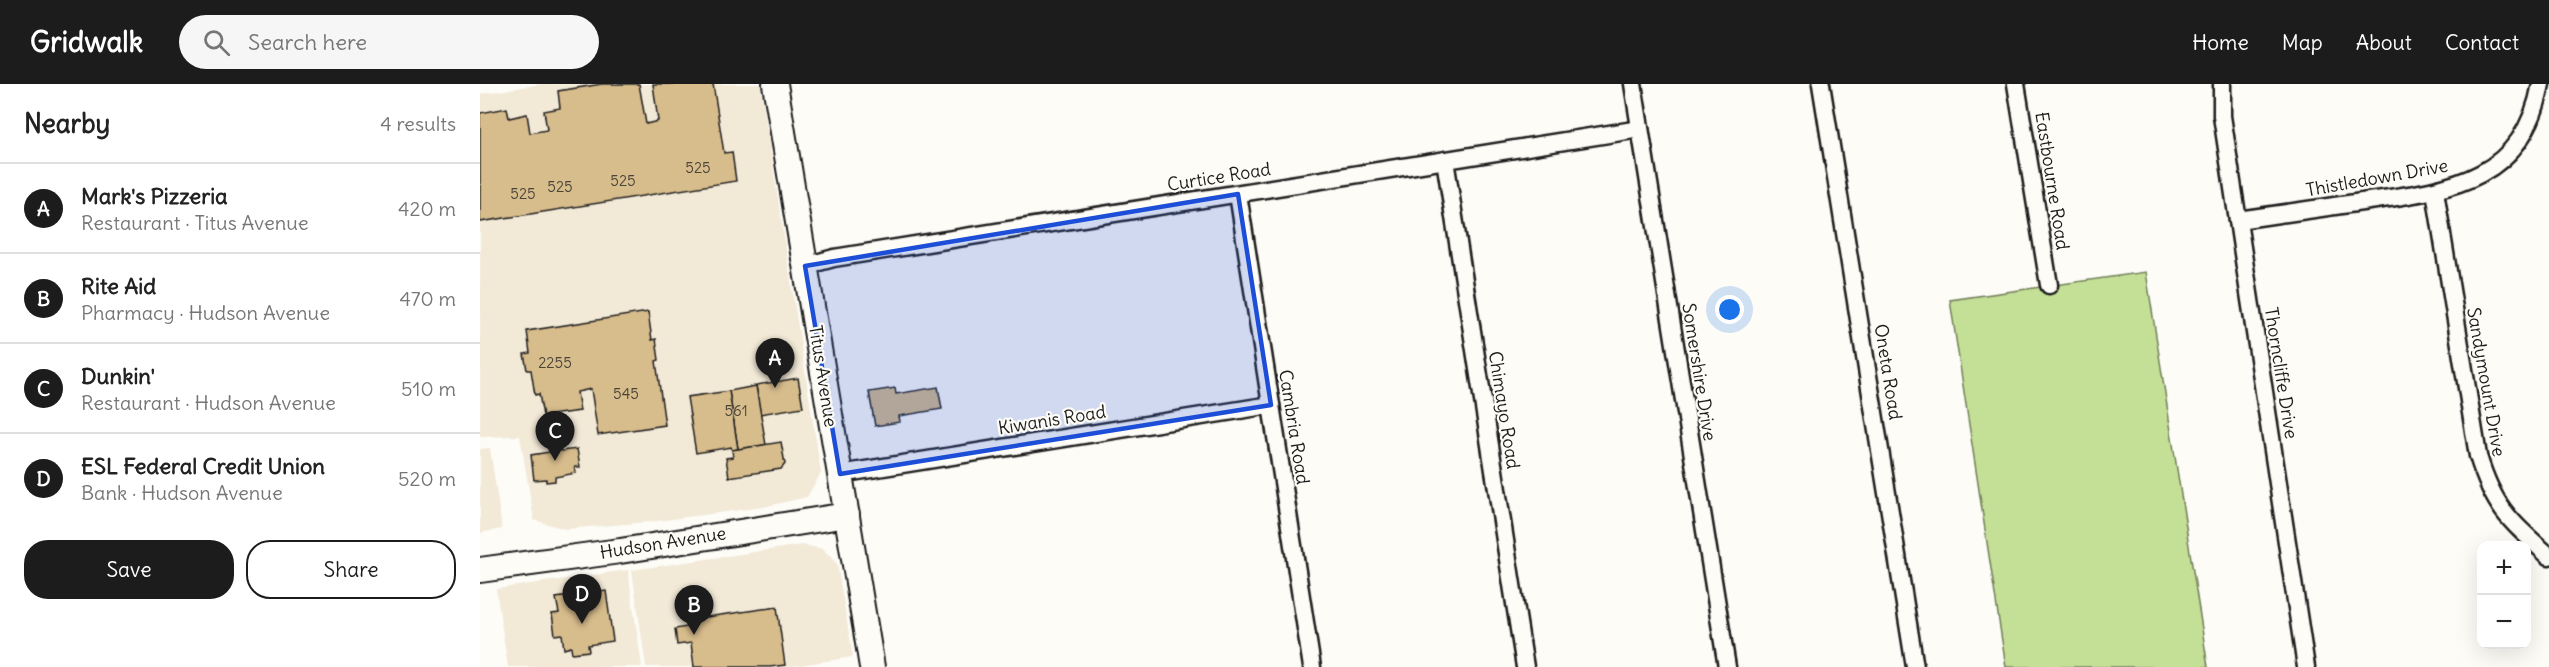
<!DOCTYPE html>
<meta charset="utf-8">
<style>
body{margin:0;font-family:Delius,sans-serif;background:#f6f6f6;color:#222}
.controls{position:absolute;right:18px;bottom:18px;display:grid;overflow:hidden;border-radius:12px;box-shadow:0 6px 24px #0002}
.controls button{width:54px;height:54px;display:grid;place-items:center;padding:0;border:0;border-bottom:2px solid #e0e0e0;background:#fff;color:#222;font:30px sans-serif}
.you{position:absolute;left:1250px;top:226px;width:21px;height:21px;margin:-15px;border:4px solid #fff;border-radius:50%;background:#1a73e8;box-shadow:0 0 0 9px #1a73e833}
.badge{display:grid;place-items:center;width:39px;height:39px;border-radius:50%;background:#1c1c1c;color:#fff;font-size:20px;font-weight:700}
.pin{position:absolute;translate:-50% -50px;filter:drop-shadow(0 2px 3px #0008)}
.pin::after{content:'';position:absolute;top:32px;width:21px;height:18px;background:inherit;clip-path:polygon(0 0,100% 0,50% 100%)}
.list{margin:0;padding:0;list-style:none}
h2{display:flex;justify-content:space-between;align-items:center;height:78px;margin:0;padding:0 24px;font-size:26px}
h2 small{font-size:20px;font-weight:400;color:#767676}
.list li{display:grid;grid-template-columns:39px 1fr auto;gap:18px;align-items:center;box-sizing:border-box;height:90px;padding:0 24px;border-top:2px solid #e0e0e0}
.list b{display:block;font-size:22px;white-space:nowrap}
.list p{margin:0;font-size:20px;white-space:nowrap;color:#767676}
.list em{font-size:20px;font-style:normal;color:#767676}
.actions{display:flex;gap:12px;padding:18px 24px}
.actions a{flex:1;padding:14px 0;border:2px solid #1c1c1c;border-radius:24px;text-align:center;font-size:21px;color:#1c1c1c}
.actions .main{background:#1c1c1c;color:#fff}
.icon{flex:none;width:33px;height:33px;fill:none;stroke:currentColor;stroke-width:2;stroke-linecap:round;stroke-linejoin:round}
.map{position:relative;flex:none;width:2069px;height:583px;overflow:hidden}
header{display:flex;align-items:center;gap:36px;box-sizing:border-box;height:84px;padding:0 30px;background:#1c1c1c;color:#fff}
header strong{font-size:28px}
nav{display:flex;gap:33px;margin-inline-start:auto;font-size:21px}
.search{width:420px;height:54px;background:#f6f6f6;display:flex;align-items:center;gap:15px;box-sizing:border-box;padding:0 21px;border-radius:33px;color:#767676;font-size:22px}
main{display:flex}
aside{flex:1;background:#fff}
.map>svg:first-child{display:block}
.built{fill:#f2e9d7}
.green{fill:#c4df96;stroke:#707e59;stroke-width:1.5}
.building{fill:#d7bc8c;stroke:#1c1c1c;stroke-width:1.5}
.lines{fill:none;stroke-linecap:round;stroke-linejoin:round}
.minor-casing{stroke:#1c1c1c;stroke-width:21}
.secondary-casing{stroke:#1c1c1c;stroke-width:28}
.minor{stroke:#fdfcf7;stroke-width:16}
.secondary{stroke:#fdfcf7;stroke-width:24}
.marked{fill:#1d4ed8;fill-opacity:0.2;stroke:#1d4ed8;stroke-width:4.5;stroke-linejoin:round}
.labels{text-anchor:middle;stroke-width:4.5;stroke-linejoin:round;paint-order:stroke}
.number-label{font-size:15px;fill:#4b4438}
.street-label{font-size:18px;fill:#1c1c1c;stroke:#fdfcf7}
</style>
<header>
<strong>Gridwalk</strong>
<div class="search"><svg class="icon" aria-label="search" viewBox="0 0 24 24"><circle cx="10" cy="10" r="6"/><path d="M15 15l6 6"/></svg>Search here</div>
<nav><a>Home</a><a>Map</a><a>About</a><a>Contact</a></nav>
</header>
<main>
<aside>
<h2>Nearby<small>4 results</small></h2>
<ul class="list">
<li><span class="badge">A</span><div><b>Mark's Pizzeria</b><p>Restaurant · Titus Avenue</p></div><em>420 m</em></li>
<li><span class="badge">B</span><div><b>Rite Aid</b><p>Pharmacy · Hudson Avenue</p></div><em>470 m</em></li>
<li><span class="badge">C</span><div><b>Dunkin'</b><p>Restaurant · Hudson Avenue</p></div><em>510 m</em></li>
<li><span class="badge">D</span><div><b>ESL Federal Credit Union</b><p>Bank · Hudson Avenue</p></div><em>520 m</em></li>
</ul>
<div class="actions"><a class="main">Save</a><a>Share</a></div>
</aside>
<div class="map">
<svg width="2069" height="583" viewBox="0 0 2069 583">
<rect width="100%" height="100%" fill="#fdfcf7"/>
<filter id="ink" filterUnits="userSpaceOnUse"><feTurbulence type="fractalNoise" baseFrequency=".0167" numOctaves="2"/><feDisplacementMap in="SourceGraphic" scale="12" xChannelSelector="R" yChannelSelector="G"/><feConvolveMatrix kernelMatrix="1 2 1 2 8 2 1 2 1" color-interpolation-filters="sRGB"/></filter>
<g filter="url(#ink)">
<g class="built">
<path d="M61 0H280L341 389 327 413 283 423 169 438 85 445 54 436 40 352 0 353V10Z"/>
<path d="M10 364 22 445 0 449V365Z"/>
<path d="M322 461 343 465 357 480 373 573 306 583H166L152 486Z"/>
<path d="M148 486 162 583H28L16 505Z"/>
</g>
<path class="green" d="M1666 188 1728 583H1526L1470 216Z"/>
<g class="building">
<path d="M122 0H159L166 40 178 37 173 0H233L244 69 252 68 256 97 0 138V29L27 24 29 34 47 30 50 49 67 46 64 27 80 24 78 7Z"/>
<path d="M168 228 172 256 176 255 179 276 176 277 185 341 118 351 111 305 97 308 100 327 63 332 59 310 55 311 51 286H47L44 270 50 269 47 247Z"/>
<path d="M318 294 323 323 280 330 276 301Z"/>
<path d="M276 302 286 361 258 365 249 307Z"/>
<path d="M458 303 462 325 419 332 420 338 395 342 389 308 415 304 416 310Z"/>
<path d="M249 307 258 365 252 366 251 363 216 369 207 313Z"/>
<path d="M301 358 305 380 301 385 249 393 246 374 253 373 252 366Z"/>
<path d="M80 363 81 367 97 365 100 383H95L96 389 75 393V397L66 398V395L54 396 51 371 70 368 69 364Z"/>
<path d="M126 507 133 557 108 561 109 567 92 569 91 563 84 565 82 550 75 551 72 530 79 529 76 514Z"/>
<path d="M297 523 305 581 290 583H214L211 559 197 561 195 545 207 543 206 536Z"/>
</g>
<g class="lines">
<defs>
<g id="minor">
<path d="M1153 0 1247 583"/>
<path d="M1341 0 1435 583"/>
<path d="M1536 0 1569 201"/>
<path d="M1742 0V32L1826 583"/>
<path d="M965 76 1045 583"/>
<path d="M1955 107 1998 372C2014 424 2029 436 2069 472"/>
<path d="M758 110 832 583"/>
<path d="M1758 136C1800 130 1841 124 1882 118 1965 106 2043 100 2061 0"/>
<path d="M325 182 354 174 1160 45"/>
<path d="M360 390 791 321"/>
</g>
<g id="secondary">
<path d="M295 0 392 583"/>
<path d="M0 486 140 467 367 431"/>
</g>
</defs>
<use href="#minor" class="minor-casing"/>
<use href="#secondary" class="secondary-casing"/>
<use href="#minor" class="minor"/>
<use href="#secondary" class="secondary"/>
</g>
</g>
<path class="marked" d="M758 110 791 321 360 390 325 182Z"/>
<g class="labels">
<g class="number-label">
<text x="218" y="89">525</text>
<text x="143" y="102">525</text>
<text x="80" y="108">525</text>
<text x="43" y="115">525</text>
<text x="75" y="284">2255</text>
<text x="146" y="315">545</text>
<text x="256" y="332">561</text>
</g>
<g class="street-label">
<text transform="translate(739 93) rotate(-9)" y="6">Curtice Road</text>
<text transform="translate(1897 94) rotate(-10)" y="6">Thistledown Drive</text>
<text transform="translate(1572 97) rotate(81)" y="6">Eastbourne Road</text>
<text transform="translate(1219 288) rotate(81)" y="6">Somershire Drive</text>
<text transform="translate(1408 288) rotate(81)" y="6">Oneta Road</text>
<text transform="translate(1801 289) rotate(81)" y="6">Thorncliffe Drive</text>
<text transform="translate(343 292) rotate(81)" y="6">Titus Avenue</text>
<text transform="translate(2006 298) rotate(80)" y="6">Sandymount Drive</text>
<text transform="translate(1024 326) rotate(81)" y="6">Chimayo Road</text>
<text transform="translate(572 336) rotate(-9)" y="6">Kiwanis Road</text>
<text transform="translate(814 343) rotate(81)" y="6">Cambria Road</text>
<text transform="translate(183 459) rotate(-9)" y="6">Hudson Avenue</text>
</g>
</g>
</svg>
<div class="controls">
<button>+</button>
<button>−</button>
</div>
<div class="you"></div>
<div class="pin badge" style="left:295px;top:304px">A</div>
<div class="pin badge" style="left:214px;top:551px">B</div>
<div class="pin badge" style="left:75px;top:377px">C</div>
<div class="pin badge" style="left:102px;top:540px">D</div>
</div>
</main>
